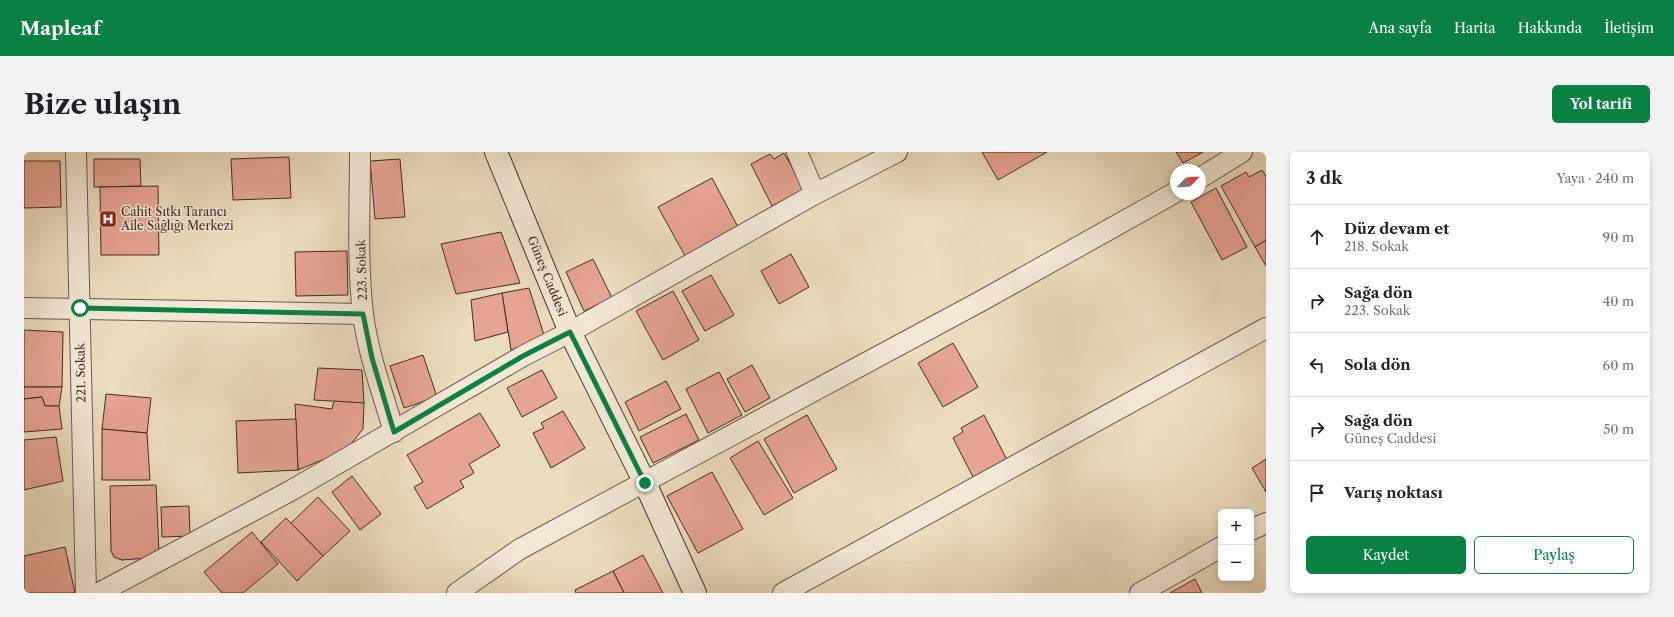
<!DOCTYPE html>
<html lang="tr">
<meta charset="utf-8">
<style>
body{margin:0;font-family:"Libre Caslon Text",serif;background:#f2f2f2;color:#202124}
.controls{position:absolute;right:12px;bottom:12px;display:grid;overflow:hidden;border-radius:6px;box-shadow:0 2px 6px #0003}
.controls button{width:36px;height:36px;display:grid;place-items:center;padding:0;border:0;border-bottom:1px solid #e0e0e0;background:#fff;color:#202124;font:20px sans-serif}
.compass{position:absolute;left:1146px;top:12px;width:36px;height:36px;border-radius:50%;background:#fff;box-shadow:0 2px 6px #0003;rotate:65deg}
.stop{position:absolute;width:12px;height:12px;margin:-9px;border:3px solid #0b8043;border-radius:50%;background:#fff}
.stop.end{background:#0b8043;border-color:#fff;box-shadow:0 1px 4px #0008}
.list{margin:0;padding:0;list-style:none}
h2{display:flex;justify-content:space-between;align-items:center;height:52px;margin:0;padding:0 16px;font-size:17px}
h2 small{font-size:13px;font-weight:400;color:#757577}
.list li{display:grid;grid-template-columns:26px 1fr auto;gap:12px;align-items:center;box-sizing:border-box;height:64px;padding:0 16px;border-top:1px solid #e0e0e0}
.list b{display:block;font-size:15px;white-space:nowrap}
.list p{margin:0;font-size:13px;white-space:nowrap;color:#757577}
.list em{font-size:13px;font-style:normal;color:#757577}
.actions{display:flex;gap:8px;padding:12px 16px}
.actions a{flex:1;padding:9px 0;border:1px solid #0b8043;border-radius:6px;text-align:center;font-size:14px;color:#0b8043}
.actions .main{background:#0b8043;color:#fff}
.icon{flex:none;width:22px;height:22px;fill:none;stroke:currentColor;stroke-width:2;stroke-linecap:round;stroke-linejoin:round}
.map{position:relative;flex:none;width:1242px;height:441px;overflow:hidden;border-radius:6px}
header{display:flex;align-items:center;gap:24px;box-sizing:border-box;height:56px;padding:0 20px;background:#0b8043;color:#fff}
header strong{font-size:19px}
nav{display:flex;gap:22px;margin-inline-start:auto;font-size:14px}
.intro{display:flex;align-items:center;justify-content:space-between;box-sizing:border-box;height:96px;padding:0 24px}
h1{margin:0;font-size:28px}
.button{padding:10px 18px;border-radius:6px;background:#0b8043;color:#fff;font-size:14px;font-weight:700}
main{display:flex;gap:24px;padding:0 24px}
aside{flex:1;background:#fff;border-radius:6px;box-shadow:0 2px 6px #0003}
.map>svg:first-child{display:block}
.building{fill:#e6a492;stroke:#412d23}
.lines{fill:none;stroke-linecap:round;stroke-linejoin:round}
.street-casing{stroke:#6c594a;stroke-width:22}
.secondary-casing{stroke:#412d23;stroke-width:24}
.street{stroke:#f3e8d5;stroke-width:20}
.secondary{stroke:#f3e8d5;stroke-width:22}
.route{stroke:#0b8043;stroke-width:5}
.labels{text-anchor:middle;stroke-width:3;stroke-linejoin:round;paint-order:stroke}
.poi-label{font-size:12px;fill:#412d23;stroke:#f3e8d5;text-anchor:start}
.street-label{font-size:12px;fill:#412d23;stroke:#f3e8d5}
</style>
<header>
<strong>Mapleaf</strong>
<nav><a>Ana sayfa</a><a>Harita</a><a>Hakkında</a><a>İletişim</a></nav>
</header>
<div class="intro"><h1>Bize ulaşın</h1><a class="button">Yol tarifi</a></div>
<main>
<div class="map">
<svg width="1242" height="441" viewBox="0 0 1242 441">
<rect width="100%" height="100%" fill="#ecdcbe"/>
<filter id="stains"><feTurbulence type="fractalNoise" baseFrequency=".005" numOctaves="4"/><feColorMatrix values="0 0 0 0 .2 0 0 0 0 .09 0 0 0 0 .02 0 0 0 .5 -.17"/></filter>
<radialGradient id="worn" r=".72"><stop offset=".6" stop-color="#630" stop-opacity="0"/><stop offset="1" stop-color="#630" stop-opacity=".3"/></radialGradient>
<g class="building">
<path d="M958 0H1023L974 28Z"/>
<path d="M1152 0H1179L1159 11Z"/>
<path d="M760 1 780 37 748 54 727 12 746 2 750 7Z"/>
<path d="M265 5 267 46 209 48 207 7Z"/>
<path d="M70 7H116L117 34 70 35Z"/>
<path d="M376 7 381 65 351 67 346 9Z"/>
<path d="M0 9H36L37 55 0 56Z"/>
<path d="M1238 18 1242 24V88L1231 95 1197 34 1222 20 1225 25Z"/>
<path d="M688 26 714 75 661 104 634 55Z"/>
<path d="M134 34 135 103H77L76 35Z"/>
<path d="M1192 36 1223 95 1198 108 1167 50Z"/>
<path d="M477 80 496 131 432 142 417 92Z"/>
<path d="M1242 88V114L1231 95Z"/>
<path d="M323 99 324 143 272 144 271 100Z"/>
<path d="M767 102 785 135 755 152 737 119Z"/>
<path d="M569 107 588 146 560 159 542 120Z"/>
<path d="M687 123 710 163 681 179 658 139Z"/>
<path d="M505 136 521 186 487 198 478 141Z"/>
<path d="M649 139 675 188 639 208 612 159Z"/>
<path d="M478 141 484 180 451 189 447 148Z"/>
<path d="M0 178 39 180 38 235H0Z"/>
<path d="M929 191 954 235 919 255 894 211Z"/>
<path d="M399 203 413 245 380 256 366 214Z"/>
<path d="M728 213 746 246 721 260 703 227Z"/>
<path d="M294 216 338 218 340 251 290 248Z"/>
<path d="M518 218 533 246 498 265 483 236Z"/>
<path d="M695 220 718 263 684 281 662 237Z"/>
<path d="M642 229 657 257 615 279 601 250Z"/>
<path d="M0 235H38L35 254H21L18 245 0 247Z"/>
<path d="M82 242 127 246 123 281 78 277Z"/>
<path d="M18 245 21 254H35L38 277 0 280V247Z"/>
<path d="M310 249 340 251 339 277 327 292 315 301 274 318 271 252 308 257Z"/>
<path d="M539 259 561 296 527 316 509 281 520 276 517 271Z"/>
<path d="M456 261 476 294 445 312 450 321 436 329 440 335 403 357 390 335 399 330 383 303Z"/>
<path d="M662 262 675 288 629 311 616 285Z"/>
<path d="M783 263 813 317 770 341 740 287Z"/>
<path d="M960 263 983 308 949 325 929 286 939 280 937 276Z"/>
<path d="M272 267 274 318 214 321 212 269Z"/>
<path d="M78 277 123 281 126 328H78Z"/>
<path d="M32 285 39 329 0 338V288Z"/>
<path d="M734 289 769 346 740 363 706 306Z"/>
<path d="M1242 307V340L1228 316Z"/>
<path d="M688 320 719 377 674 401 643 344Z"/>
<path d="M328 324 357 362 336 378 308 340Z"/>
<path d="M132 333 135 402 124 406 98 408 90 405 87 399 86 334Z"/>
<path d="M294 345 326 379 299 404 267 371Z"/>
<path d="M165 354 166 384 138 385 137 355Z"/>
<path d="M262 366 299 404 273 429 237 390Z"/>
<path d="M228 380 254 412 219 441H198L180 420Z"/>
<path d="M41 395 51 441H0V404Z"/>
<path d="M619 403 639 441H600L589 419Z"/>
<path d="M589 419 600 441H552L551 438Z"/>
<path d="M1171 427 1178 441H1146Z"/>
</g>
<g class="lines">
<defs>
<g id="street">
<path d="M52 0 62 441"/>
<path d="M336 0C336 52 333 111 339 162 344 202 359 242 370 280"/>
<path d="M773 0 791 42"/>
<path d="M1176 26 1218 0"/>
<path d="M0 156 339 162"/>
<path d="M1227 378 1242 371"/>
<path d="M75 441 268 338 499 204 546 180 791 42 873 0"/>
<path d="M433 441 496 397 959 148 1152 40"/>
<path d="M759 441 1242 176"/>
<path d="M1116 441 1197 395"/>
</g>
<path id="secondary" d="M472 0 546 180 621 331 671 441"/>
</defs>
<use href="#street" class="street-casing"/>
<use href="#secondary" class="secondary-casing"/>
<use href="#street" class="street"/>
<use href="#secondary" class="secondary"/>
</g>
<g class="lines">
<path class="route" d="M56 156 339 162 348 206 370 280 499 204 546 180 621 331"/>
</g>
<defs>
<symbol id="hospital-square" viewBox="-11 -11 22 22"><rect x="-9" y="-9" width="18" height="18" rx="4" fill="#8f2418" stroke="#f3e8d5"/><path d="M-5-5h3v3.5h4V-5h3V5h-3V1.5h-4V5h-3Z" fill="#fff"/></symbol>
</defs>
<g fill-rule="evenodd">
<use href="#hospital-square" x="74" y="57" width="20" height="20"/>
</g>
<g class="labels">
<g class="poi-label">
<text x="97" y="64">Cahit Sıtkı Tarancı<tspan x="97" dy="14">Aile Sağlığı Merkezi</tspan></text>
</g>
<g class="street-label">
<text transform="translate(338 118) rotate(-92)" y="4">223. Sokak</text>
<text transform="translate(523 124) rotate(68)" y="4">Güneş Caddesi</text>
<text transform="translate(57 221) rotate(-91)" y="4">221. Sokak</text>
</g>
</g>
<rect width="100%" height="100%" filter="url(#stains)"/>
<rect width="100%" height="100%" fill="url(#worn)"/>
</svg>
<div class="controls">
<button>+</button>
<button>−</button>
</div>
<svg class="compass" viewBox="-18 -18 36 36"><path d="M0-13l5 13h-10z" fill="#e53935"/><path d="M0 13l5-13h-10z" fill="#757577"/></svg>
<div class="stop" style="left:56px;top:156px"></div>
<div class="stop end" style="left:621px;top:331px"></div>
</div>
<aside>
<h2>3 dk<small>Yaya · 240 m</small></h2>
<ul class="list">
<li><svg class="icon" aria-label="ahead" viewBox="0 0 24 24"><path d="M12 20V5M6 11l6-6 6 6"/></svg><div><b>Düz devam et</b><p>218. Sokak</p></div><em>90 m</em></li>
<li><svg class="icon" aria-label="right" viewBox="0 0 24 24"><path d="M7 20v-9h11M14 6l5 5-5 5"/></svg><div><b>Sağa dön</b><p>223. Sokak</p></div><em>40 m</em></li>
<li><svg class="icon" aria-label="left" viewBox="0 0 24 24"><path d="M17 20v-9H6M10 6l-5 5 5 5"/></svg><div><b>Sola dön</b></div><em>60 m</em></li>
<li><svg class="icon" aria-label="right" viewBox="0 0 24 24"><path d="M7 20v-9h11M14 6l5 5-5 5"/></svg><div><b>Sağa dön</b><p>Güneş Caddesi</p></div><em>50 m</em></li>
<li><svg class="icon" aria-label="arrive" viewBox="0 0 24 24"><path d="M6 21V4h12l-3 4 3 4H6"/></svg><div><b>Varış noktası</b></div></li>
</ul>
<div class="actions"><a class="main">Kaydet</a><a>Paylaş</a></div>
</aside>
</main>
